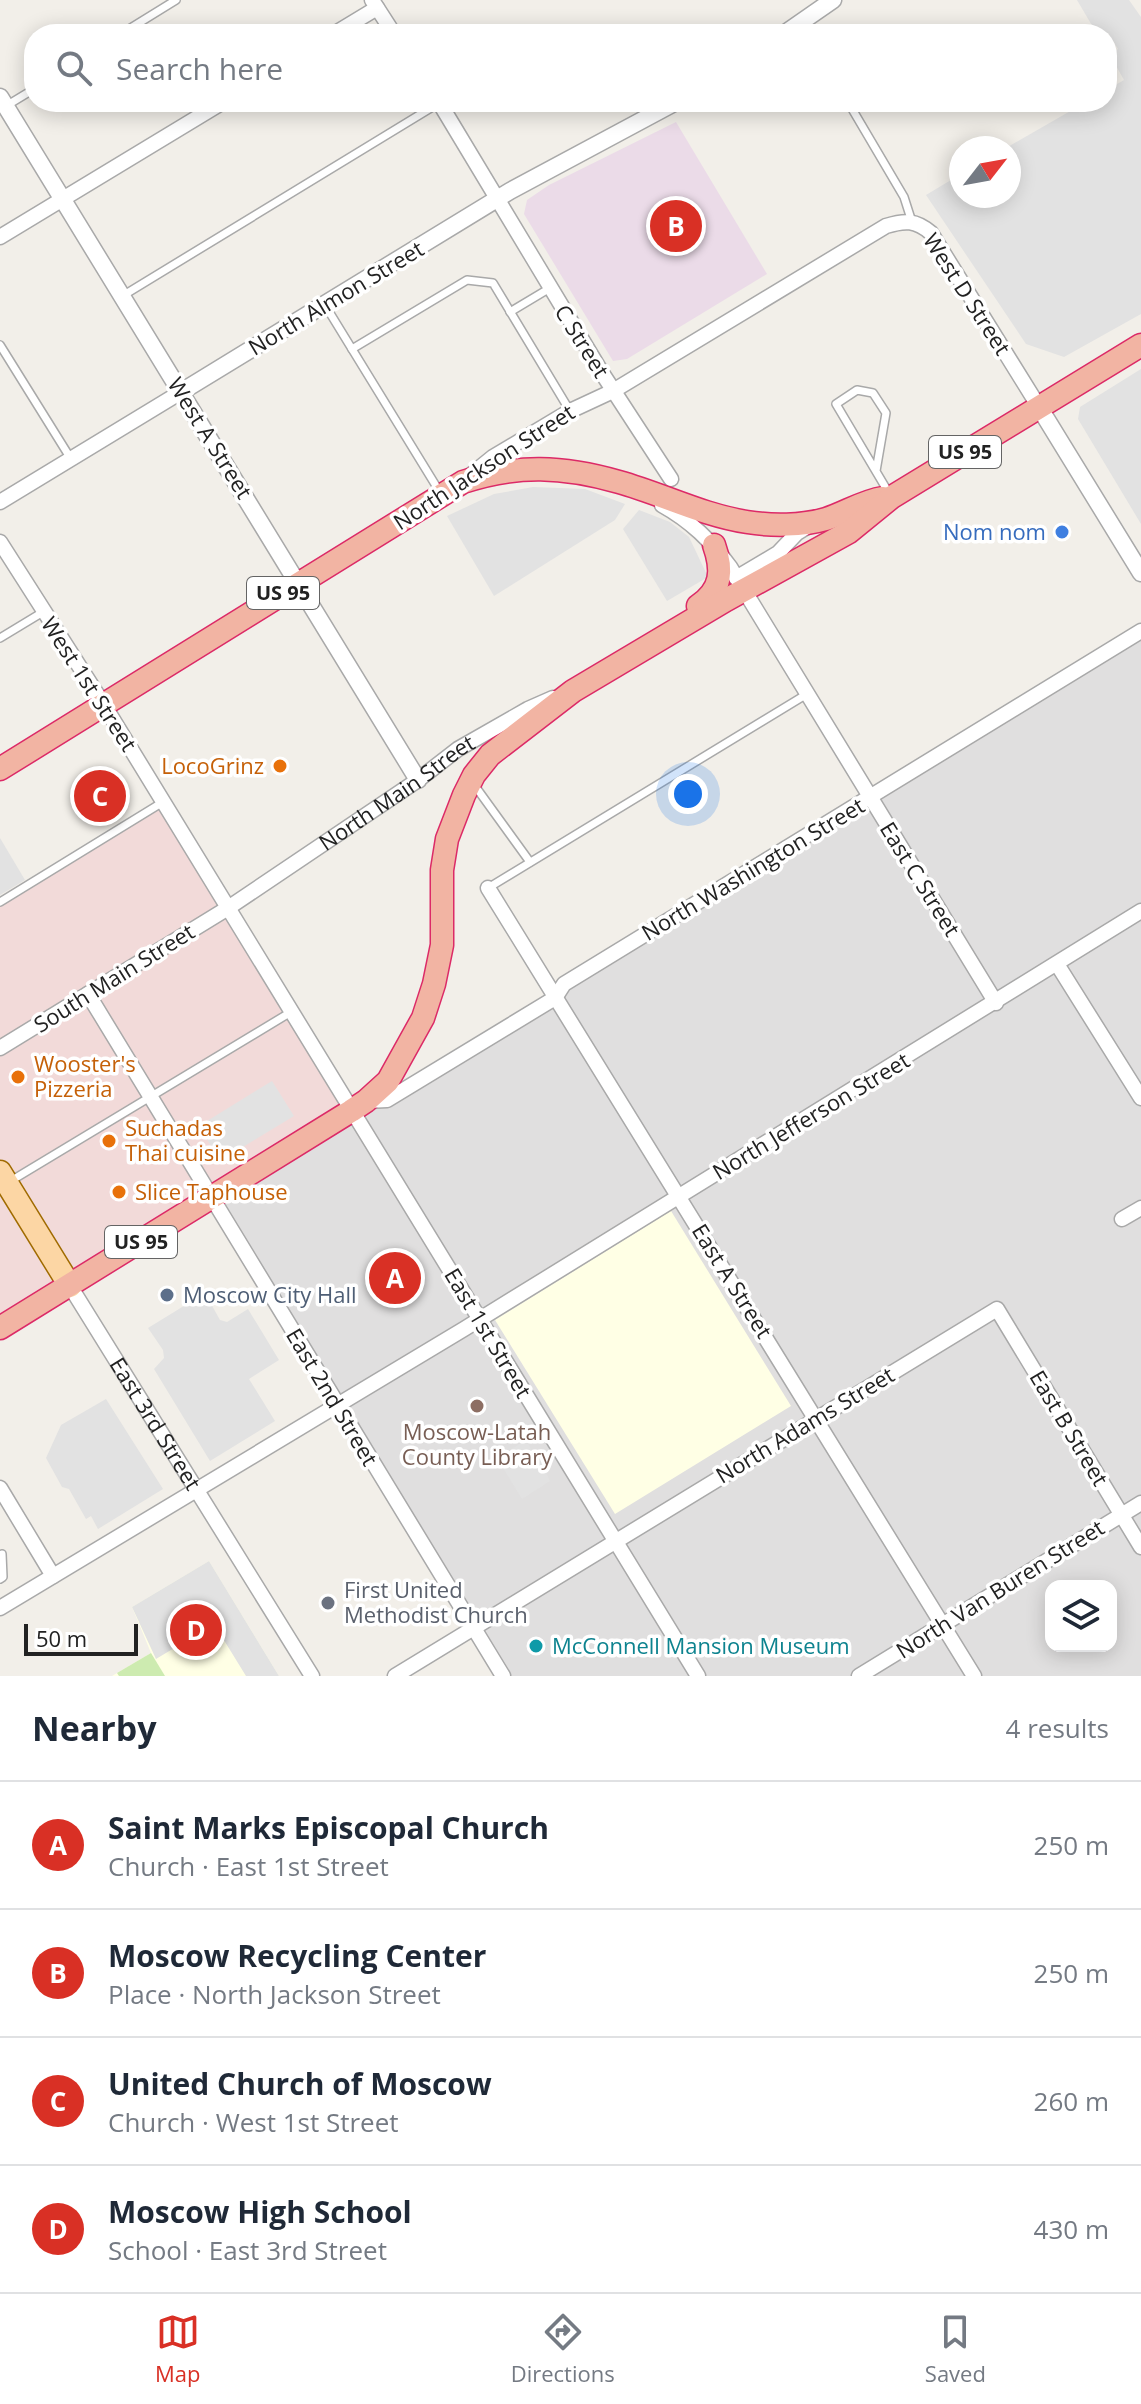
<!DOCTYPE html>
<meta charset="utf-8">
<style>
body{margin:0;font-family:"Open Sans",sans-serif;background:#f2f2f3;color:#1f2937}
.controls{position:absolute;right:24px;bottom:24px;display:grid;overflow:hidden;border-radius:16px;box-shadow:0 4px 20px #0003}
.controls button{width:72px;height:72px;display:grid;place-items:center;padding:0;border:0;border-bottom:2px solid #e0e1e3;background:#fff;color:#1f2937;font:40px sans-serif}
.compass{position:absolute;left:949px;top:136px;width:72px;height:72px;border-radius:50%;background:#fff;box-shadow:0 4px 20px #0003;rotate:59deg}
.scale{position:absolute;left:24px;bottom:20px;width:114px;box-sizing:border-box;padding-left:8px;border:4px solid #222;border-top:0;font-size:22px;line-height:28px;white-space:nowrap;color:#222;-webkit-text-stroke:6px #fff;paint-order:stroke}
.you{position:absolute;left:688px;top:794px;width:28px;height:28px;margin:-20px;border:6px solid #fff;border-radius:50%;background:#1a73e8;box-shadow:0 0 0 12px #1a73e833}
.badge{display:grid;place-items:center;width:52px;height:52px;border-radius:50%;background:#d93025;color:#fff;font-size:26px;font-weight:700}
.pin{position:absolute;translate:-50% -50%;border:4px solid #fff;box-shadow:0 2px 8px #0006}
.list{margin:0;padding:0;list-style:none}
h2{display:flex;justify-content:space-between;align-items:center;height:104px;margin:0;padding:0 32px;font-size:34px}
h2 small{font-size:26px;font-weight:400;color:#747a83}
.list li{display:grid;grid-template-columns:52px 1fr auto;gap:24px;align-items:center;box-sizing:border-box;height:128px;padding:0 32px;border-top:2px solid #e0e1e3}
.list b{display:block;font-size:30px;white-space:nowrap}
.list p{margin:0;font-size:26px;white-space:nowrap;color:#747a83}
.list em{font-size:26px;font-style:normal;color:#747a83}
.icon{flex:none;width:44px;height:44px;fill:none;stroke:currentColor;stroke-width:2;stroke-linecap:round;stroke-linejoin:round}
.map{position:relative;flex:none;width:1141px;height:1676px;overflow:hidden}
.search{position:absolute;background:#fff;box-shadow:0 4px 20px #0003;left:24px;right:24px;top:24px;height:88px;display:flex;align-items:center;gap:20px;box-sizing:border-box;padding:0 28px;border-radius:32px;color:#747a83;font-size:30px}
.sheet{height:616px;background:#fff}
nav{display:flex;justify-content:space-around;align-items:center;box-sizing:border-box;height:112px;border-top:2px solid #e0e1e3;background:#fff;font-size:22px;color:#747a83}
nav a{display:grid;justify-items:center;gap:4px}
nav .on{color:#d93025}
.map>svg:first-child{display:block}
.residential{fill:#e0dfdf;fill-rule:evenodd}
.commercial{fill:#f2dad9}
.industrial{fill:#ebdbe8}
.education{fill:#ffffe5}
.grass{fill:#cdebb0}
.parking{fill:#e2e2e2}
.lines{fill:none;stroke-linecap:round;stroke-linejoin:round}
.service-casing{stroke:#a9a9a9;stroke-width:10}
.minor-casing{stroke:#a9a9a9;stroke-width:17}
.tertiary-casing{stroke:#a9a9a9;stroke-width:19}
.primary-casing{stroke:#a06b00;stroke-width:25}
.trunk-casing{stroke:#dc2a67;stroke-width:25}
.service{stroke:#fff;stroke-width:7}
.minor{stroke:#fff;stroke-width:14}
.tertiary{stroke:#fff;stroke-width:16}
.primary{stroke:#fcd6a4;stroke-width:22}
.trunk{stroke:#f2b4a3;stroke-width:22}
.shop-dot{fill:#3f7fe0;stroke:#fff;stroke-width:3}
.food-dot{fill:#e8710a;stroke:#fff;stroke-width:3}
.service-dot{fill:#5c6f8a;stroke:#fff;stroke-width:3}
.education-dot{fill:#8d6e63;stroke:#fff;stroke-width:3}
.worship-dot{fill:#6b7280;stroke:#fff;stroke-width:3}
.culture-dot{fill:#0f9aa8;stroke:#fff;stroke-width:3}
.labels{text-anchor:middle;stroke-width:7;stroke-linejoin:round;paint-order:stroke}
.shield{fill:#fff;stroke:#646464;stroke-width:2}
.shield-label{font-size:20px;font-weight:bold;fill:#222}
.street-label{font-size:22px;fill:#222;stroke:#fff}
.shop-label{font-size:22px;fill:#366cbe;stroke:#fff;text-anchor:end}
.food-label{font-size:22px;fill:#c56008;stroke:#fff;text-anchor:start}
.service-label{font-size:22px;fill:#4e5e75;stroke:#fff;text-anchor:start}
.education-label{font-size:22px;fill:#785e54;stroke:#fff}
.worship-label{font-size:22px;fill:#5b616d;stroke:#fff;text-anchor:start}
.culture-label{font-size:22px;fill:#0d838f;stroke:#fff;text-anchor:start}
</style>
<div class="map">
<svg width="1141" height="1676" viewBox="0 0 1141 1676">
<rect width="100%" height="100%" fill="#f2efe9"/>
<path class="residential" d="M1141 632V1676H503L213 1197 387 1100 564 984ZM1051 1586H1111V1646H1051Z"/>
<path class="commercial" d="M164 804 350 1113 0 1329V903Z"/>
<path class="industrial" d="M676 122 767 274 627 359 613 361 524 214 527 200 549 185Z"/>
<g class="education">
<path d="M671 1211 791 1406 615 1514 495 1320Z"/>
<path d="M209 1561 279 1676H112L151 1653 132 1607Z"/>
</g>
<path class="grass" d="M151 1653 165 1676H119L117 1673Z"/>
<g class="parking">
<path d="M1077 0H1129L1141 17V314L1064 357 1026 344 926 195 961 174V196H1009V148H1006L1086 102H1107V90L1124 80 1110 55 1118 49 1108 33 1097 34Z"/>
<path d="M1141 369V524L1078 419 1080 407Z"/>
<path d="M533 487 585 489 625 504 615 520 494 596 447 516 494 494Z"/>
<path d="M639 510 670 522 689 537 708 577 667 601 623 529Z"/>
<path d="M0 838 25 880 0 895Z"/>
<path d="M272 1081 294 1116 220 1161 199 1126Z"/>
<path d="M205 1293 220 1320 227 1322 248 1309 279 1360 249 1379 275 1421 210 1461 154 1369 164 1358 163 1350 148 1328Z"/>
<path d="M106 1399 163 1489 98 1529 91 1516 86 1519 69 1489 62 1487 46 1458 61 1425Z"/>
<path d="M526 1440 533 1453H537L550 1481 522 1499 497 1458Z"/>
<path d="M209 1561 279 1676H246L214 1624 156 1659 132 1607Z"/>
</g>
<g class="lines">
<defs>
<g id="service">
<path d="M121 34 176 0"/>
<path d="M848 102 904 197 912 222"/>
<path d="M6 106 34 89"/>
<path d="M124 295 439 103"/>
<path d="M325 305 441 494"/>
<path d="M510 312 550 288"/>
<path d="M0 345 71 459"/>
<path d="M352 349 467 280 493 283 570 411"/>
<path d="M876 471 886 413 873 393 857 390 836 404 890 495"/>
<path d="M0 638 43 612"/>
<path d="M475 786 530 862"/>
<path d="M488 888 807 694"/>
<path d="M0 902 163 802"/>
<path d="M9 1182 291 1012"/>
<path d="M0 1579 3 1577 2 1554"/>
</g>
<g id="minor">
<path d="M372 0 394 34"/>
<path d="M334 34 377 8"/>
<path d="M439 102 602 373 671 479"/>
<path d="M0 237 223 102"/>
<path d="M467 478 493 457 570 411 613 391 886 226C905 220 916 220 931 233L1039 407"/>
<path d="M0 502 181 392"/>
<path d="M662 505C691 521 711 541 730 567L996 1003"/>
<path d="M0 542 104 705 698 1676"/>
<path d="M736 578 778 553 797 533 810 525"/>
<path d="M488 888 974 1676"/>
<path d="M1057 964 1141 1098"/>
<path d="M88 994 503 1676"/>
<path id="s1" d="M0 1048 228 908 418 780 458 749 528 709 553 698"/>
<path d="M367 1101 387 1100 555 998 564 984 1141 631"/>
<path d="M1122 1219 1141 1208"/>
<path id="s2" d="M70 1286 312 1676"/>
<path d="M0 1488 53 1576"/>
<path d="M0 1608 464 1329 1141 911"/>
<path d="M395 1676 997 1309 1141 1547"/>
<path d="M859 1676 1141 1503"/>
</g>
<g id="tertiary">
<path d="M784 34 833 0"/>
<path d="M0 97 418 780"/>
<path d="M181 392 510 191 676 102"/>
<path d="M1039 407 1141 573"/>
</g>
<path id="primary" d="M0 1172 70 1286"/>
<g id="trunk">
<path d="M698 606C722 590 723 570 714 545"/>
<path d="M0 769 463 482C517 464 563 466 619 482 662 494 702 515 747 522 771 526 802 526 826 519 845 513 863 501 883 498"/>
<path d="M0 1328 351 1111 366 1101 388 1081 423 1018 434 984 442 945V870L447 839 464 795 474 775 490 755 573 691 726 600 849 532 892 497 1141 345"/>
</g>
</defs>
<use href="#service" class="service-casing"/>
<use href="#minor" class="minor-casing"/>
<use href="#tertiary" class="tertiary-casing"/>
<use href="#primary" class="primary-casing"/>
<use href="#trunk" class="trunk-casing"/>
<use href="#service" class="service"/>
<use href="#minor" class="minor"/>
<use href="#tertiary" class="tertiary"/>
<use href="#primary" class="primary"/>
<use href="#trunk" class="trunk"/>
</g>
<circle class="shop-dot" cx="1062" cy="532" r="8"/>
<g class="food-dot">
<circle cx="280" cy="766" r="8"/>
<circle cx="18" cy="1077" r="8"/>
<circle cx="109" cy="1141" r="8"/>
<circle cx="119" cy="1192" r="8"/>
</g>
<circle class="service-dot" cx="167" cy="1295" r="8"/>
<circle class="education-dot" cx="477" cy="1406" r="8"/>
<circle class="worship-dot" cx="328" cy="1603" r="8"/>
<circle class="culture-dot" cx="536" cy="1646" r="8"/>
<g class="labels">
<g class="shield">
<rect x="929" y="436" width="72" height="32" rx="6"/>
<rect x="247" y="577" width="72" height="32" rx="6"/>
<rect x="105" y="1226" width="72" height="32" rx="6"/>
</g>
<g class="shield-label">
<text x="965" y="459">US 95</text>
<text x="283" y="600">US 95</text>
<text x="141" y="1249">US 95</text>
</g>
<g class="street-label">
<text transform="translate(967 294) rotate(57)" y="8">West D Street</text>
<text transform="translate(336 298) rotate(-31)" y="8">North Almon Street</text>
<text transform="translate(582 341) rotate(58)" y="8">C Street</text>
<text transform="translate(210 438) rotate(58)" y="8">West A Street</text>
<text transform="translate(484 467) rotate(-33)" y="8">North Jackson Street</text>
<text transform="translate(89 684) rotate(57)" y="8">West 1st Street</text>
<text dy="8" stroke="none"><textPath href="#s1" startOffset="472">North Main Street</textPath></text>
<text transform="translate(753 869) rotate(-31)" y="8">North Washington Street</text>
<text transform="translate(920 879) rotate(58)" y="8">East C Street</text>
<text transform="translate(114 978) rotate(-32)" y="8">South Main Street</text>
<text transform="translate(811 1116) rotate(-31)" y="8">North Jefferson Street</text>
<text transform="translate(732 1281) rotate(58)" y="8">East A Street</text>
<text transform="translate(488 1333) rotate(59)" y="8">East 1st Street</text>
<text transform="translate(332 1397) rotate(59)" y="8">East 2nd Street</text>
<text dy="8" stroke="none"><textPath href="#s2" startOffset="162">East 3rd Street</textPath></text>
<text transform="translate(805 1425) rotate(-31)" y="8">North Adams Street</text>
<text transform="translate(1069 1428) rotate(59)" y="8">East B Street</text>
<text transform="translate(1000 1589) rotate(-32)" y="8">North Van Buren Street</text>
</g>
<g class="shop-label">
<text x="1046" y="540">Nom nom</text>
</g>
<g class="food-label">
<text x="264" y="774" text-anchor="end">LocoGrinz</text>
<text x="34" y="1072">Wooster's<tspan x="34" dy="25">Pizzeria</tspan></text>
<text x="125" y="1136">Suchadas<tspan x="125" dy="25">Thai cuisine</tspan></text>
<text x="135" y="1200">Slice Taphouse</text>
</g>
<g class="service-label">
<text x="183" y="1303">Moscow City Hall</text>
</g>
<g class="education-label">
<text x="477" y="1440">Moscow-Latah<tspan x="477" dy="25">County Library</tspan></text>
</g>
<g class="worship-label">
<text x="344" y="1598">First United<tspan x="344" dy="25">Methodist Church</tspan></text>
</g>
<g class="culture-label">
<text x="552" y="1654">McConnell Mansion Museum</text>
</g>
</g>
</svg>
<div class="controls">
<button><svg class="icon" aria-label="layers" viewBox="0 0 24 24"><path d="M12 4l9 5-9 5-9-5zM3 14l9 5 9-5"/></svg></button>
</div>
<svg class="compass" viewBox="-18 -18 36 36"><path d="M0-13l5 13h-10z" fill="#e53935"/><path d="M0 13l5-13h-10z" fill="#747a83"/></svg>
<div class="scale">50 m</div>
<div class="you"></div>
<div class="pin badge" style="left:395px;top:1278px">A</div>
<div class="pin badge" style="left:676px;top:226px">B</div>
<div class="pin badge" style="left:100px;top:796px">C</div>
<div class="pin badge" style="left:196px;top:1630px">D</div>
<div class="search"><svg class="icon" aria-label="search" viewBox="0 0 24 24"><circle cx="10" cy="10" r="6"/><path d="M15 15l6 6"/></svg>Search here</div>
</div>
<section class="sheet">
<h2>Nearby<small>4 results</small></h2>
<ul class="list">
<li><span class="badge">A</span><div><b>Saint Marks Episcopal Church</b><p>Church · East 1st Street</p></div><em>250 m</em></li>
<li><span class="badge">B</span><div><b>Moscow Recycling Center</b><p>Place · North Jackson Street</p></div><em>250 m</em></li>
<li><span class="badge">C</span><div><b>United Church of Moscow</b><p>Church · West 1st Street</p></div><em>260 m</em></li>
<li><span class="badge">D</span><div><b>Moscow High School</b><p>School · East 3rd Street</p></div><em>430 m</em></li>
</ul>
</section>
<nav>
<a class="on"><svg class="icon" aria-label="map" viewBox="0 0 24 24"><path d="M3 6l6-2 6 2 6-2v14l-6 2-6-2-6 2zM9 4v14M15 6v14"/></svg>Map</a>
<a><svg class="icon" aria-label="directions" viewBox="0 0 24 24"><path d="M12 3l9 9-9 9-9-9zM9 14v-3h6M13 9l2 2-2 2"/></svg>Directions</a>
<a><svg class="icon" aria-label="saved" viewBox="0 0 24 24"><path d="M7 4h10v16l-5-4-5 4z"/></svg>Saved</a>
</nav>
